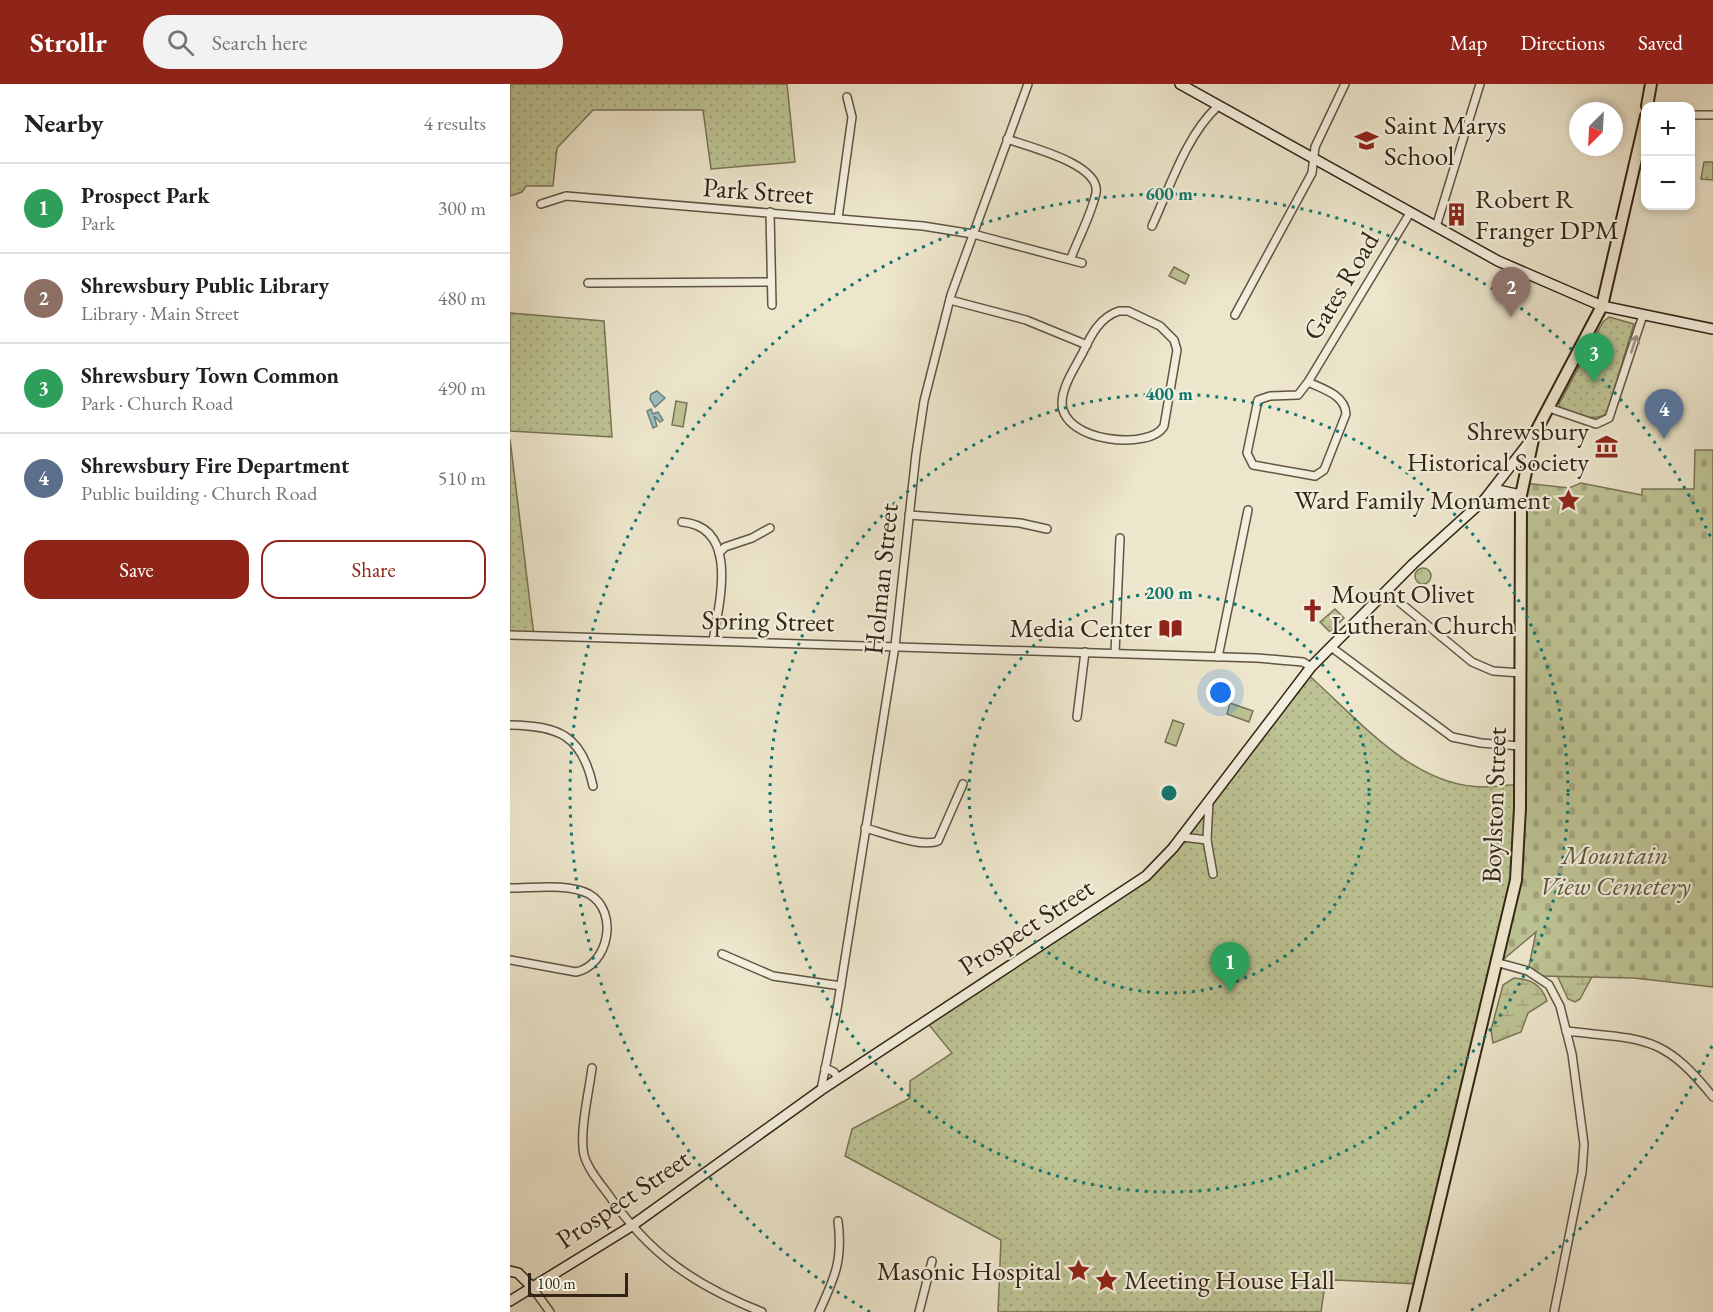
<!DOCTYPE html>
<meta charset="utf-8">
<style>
body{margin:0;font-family:"EB Garamond",serif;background:#f2f2f2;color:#202124}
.controls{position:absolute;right:18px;top:18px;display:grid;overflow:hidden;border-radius:12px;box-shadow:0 3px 9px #0003}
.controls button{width:54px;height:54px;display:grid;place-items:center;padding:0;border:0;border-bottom:2px solid #e0e0e0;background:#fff;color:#202124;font:30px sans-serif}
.compass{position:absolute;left:1059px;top:18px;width:54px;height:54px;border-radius:50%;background:#fff;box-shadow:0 3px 9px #0003;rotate:204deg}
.scale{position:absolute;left:18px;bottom:15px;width:100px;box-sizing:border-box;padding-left:6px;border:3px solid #322414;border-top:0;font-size:16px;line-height:21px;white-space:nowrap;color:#322414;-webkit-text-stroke:4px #f3efde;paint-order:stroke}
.you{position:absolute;left:711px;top:609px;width:21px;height:21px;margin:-15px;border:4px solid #fff;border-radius:50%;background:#1a73e8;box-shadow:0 0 0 9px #1a73e833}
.badge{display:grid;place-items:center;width:39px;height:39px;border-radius:50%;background:#8f2418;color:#fff;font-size:20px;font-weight:700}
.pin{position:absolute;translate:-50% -50px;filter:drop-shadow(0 2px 3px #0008)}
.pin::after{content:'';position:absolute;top:32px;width:21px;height:18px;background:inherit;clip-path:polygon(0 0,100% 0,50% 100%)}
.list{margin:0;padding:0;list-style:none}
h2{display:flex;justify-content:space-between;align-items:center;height:78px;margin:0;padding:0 24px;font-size:26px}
h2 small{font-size:20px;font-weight:400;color:#757577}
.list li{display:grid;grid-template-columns:39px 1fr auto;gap:18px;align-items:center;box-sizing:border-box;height:90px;padding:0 24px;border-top:2px solid #e0e0e0}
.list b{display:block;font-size:22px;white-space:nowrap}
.list p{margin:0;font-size:20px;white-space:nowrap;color:#757577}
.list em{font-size:20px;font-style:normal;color:#757577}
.actions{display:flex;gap:12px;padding:18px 24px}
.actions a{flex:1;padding:14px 0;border:2px solid #8f2418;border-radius:18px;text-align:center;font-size:21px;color:#8f2418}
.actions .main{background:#8f2418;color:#fff}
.icon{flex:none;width:33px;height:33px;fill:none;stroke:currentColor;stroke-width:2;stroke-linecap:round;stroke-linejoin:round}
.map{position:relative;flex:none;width:1203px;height:1228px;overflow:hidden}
header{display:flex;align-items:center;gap:36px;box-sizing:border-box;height:84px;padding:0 30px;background:#8f2418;color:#fff}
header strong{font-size:28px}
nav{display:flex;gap:33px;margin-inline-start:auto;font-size:21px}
.search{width:420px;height:54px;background:#f2f2f2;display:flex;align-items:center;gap:15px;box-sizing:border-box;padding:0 21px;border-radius:33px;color:#757577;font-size:22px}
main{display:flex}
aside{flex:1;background:#fff}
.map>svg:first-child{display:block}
.grass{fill:url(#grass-tufts);stroke:#787454;stroke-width:1.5}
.wetland{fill:url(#wetland-marsh);stroke:#787454;stroke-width:1.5}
.cemetery{fill:url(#cemetery-stones);stroke:#787454;stroke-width:1.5}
.park{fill:url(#park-dots);stroke:#787454;stroke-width:1.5}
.pitch{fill:#bdc394;stroke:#787454;stroke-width:1.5}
.water{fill:#9abebc;stroke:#708079;stroke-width:1.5}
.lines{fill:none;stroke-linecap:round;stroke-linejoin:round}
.street-casing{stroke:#615442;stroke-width:10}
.secondary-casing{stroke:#322414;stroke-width:12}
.primary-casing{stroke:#322414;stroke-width:14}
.street{stroke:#f3efde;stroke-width:7}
.secondary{stroke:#f3efde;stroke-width:9}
.primary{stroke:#ede6cc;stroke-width:10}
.oneway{stroke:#9c9483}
.ring{fill:none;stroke:#0f766e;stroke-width:3;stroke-dasharray:3 6}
.labels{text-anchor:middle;stroke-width:4.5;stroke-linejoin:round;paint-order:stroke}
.poi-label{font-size:27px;fill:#322414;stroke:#f3efde;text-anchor:start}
.street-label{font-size:27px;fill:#322414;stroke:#f3efde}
.park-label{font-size:27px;font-style:italic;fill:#5c543a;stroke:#f3efde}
.centre{fill:#0f766e;stroke:#f3efde;stroke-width:3}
.ring-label{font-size:18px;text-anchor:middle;font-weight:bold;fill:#0f766e;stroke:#f3efde;stroke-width:4.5;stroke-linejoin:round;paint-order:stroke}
</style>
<header>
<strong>Strollr</strong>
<div class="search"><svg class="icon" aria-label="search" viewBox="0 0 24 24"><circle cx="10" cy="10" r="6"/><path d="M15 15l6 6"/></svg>Search here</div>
<nav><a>Map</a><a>Directions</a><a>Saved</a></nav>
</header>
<main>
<aside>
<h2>Nearby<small>4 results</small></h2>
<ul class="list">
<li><span class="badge" style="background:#2e9e5b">1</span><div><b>Prospect Park</b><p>Park</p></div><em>300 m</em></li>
<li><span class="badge" style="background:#8d6e63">2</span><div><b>Shrewsbury Public Library</b><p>Library · Main Street</p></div><em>480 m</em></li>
<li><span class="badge" style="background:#2e9e5b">3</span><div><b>Shrewsbury Town Common</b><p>Park · Church Road</p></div><em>490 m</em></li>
<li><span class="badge" style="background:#5c6f8a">4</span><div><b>Shrewsbury Fire Department</b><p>Public building · Church Road</p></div><em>510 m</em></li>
</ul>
<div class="actions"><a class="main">Save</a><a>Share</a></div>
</aside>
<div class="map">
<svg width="1203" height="1228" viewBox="0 0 1203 1228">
<defs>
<pattern id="grass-tufts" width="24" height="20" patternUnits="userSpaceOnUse" patternTransform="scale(1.5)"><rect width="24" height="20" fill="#bdc394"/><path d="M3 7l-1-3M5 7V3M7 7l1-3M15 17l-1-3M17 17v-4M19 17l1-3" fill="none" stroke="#a3a77f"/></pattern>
<pattern id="wetland-marsh" width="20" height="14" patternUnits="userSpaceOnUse" patternTransform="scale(1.5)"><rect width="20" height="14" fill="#bdc394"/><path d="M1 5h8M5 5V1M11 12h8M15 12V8" fill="none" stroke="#a3a77f"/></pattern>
<pattern id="cemetery-stones" width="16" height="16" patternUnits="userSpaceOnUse" patternTransform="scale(1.5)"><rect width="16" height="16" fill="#bdc394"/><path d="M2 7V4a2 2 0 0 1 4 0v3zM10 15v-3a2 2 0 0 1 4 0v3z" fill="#a3a77f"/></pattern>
<pattern id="park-dots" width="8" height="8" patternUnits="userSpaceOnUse" patternTransform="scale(1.5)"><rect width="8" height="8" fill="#bdc394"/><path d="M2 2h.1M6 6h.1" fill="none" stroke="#a3a77f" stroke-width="1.8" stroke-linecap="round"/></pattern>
</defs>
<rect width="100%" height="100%" fill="#ede6cc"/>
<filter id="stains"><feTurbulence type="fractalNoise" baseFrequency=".00333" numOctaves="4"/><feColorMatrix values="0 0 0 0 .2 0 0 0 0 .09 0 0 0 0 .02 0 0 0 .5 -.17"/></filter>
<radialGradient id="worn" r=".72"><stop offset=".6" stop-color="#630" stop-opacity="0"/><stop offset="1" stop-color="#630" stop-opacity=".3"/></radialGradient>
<circle class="grass" cx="913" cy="492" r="8"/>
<g class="wetland">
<path d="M1046 889H1084L1070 915 1065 918 1058 915Z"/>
<path d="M1004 894C1021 895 1032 901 1037 917L1018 929 1011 948 983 959 981 946 993 901Z"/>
</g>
<path class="cemetery" d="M1185 366H1203V903L1124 894 1029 892 1018 887 1026 848 989 879 1006 796 1013 399 1059 404 1071 399 1132 411V405H1184Z"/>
<g class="park">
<path d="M0 0H277L285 78 201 85 193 26H83L47 64 43 102H16L12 108 0 112Z"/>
<path d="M1194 78H1203V96L1191 95Z"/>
<path d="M0 229 94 237 102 353 0 347Z"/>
<path d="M1099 233 1124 240 1097 329C1083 339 1065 330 1051 324L1049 320 1093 238Z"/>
<path d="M0 355 24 552 0 551Z"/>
<path d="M825 525 834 534 820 548 810 538Z"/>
<path d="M796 589C846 632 901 703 974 703 986 703 998 701 1011 700L1008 771 910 1200 825 1196 815 1200 811 1228H488L491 1156 335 1072 342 1045 400 1014V997L442 969 415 936 636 792Z"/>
</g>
<g class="pitch">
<path d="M664 183 679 191 675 200 659 192Z"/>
<path d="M166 317 177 319 173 343 162 341Z"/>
<path d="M720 619 743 627 739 638 717 630Z"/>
<path d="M663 636 674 640 666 662 655 658Z"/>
</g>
<g class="water">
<path d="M147 307 155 314 145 323 140 315 141 310Z"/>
<path d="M141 325 143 330 148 328 153 336 150 338 144 332 147 342 143 344 137 327Z"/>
</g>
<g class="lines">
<defs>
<g id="street">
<path d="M1180 31H1203"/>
<path d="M497 55C519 63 591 80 586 109 581 131 569 153 561 174"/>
<path d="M31 120 56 112 413 142 463 150 572 179"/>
<path d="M260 128 262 221"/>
<path d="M328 134 342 33 337 13"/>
<path d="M642 142C660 103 676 52 707 23"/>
<path d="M926 143 970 0"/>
<path d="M78 199 260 198"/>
<path d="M440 216 516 236 577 261"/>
<path d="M609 227H618L650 242 664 256 667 266 654 342C640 367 552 358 552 319 552 302 566 282 573 268 581 251 590 233 609 227Z"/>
<path d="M725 231 802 89 805 63 835 0"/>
<path d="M798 298C813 305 835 311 836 330L814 386 805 392 743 381 737 369 748 316 760 312 788 311Z"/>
<path d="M798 298 900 129"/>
<path d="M1039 324 1086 340 1099 334 1133 231"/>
<path d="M399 431 510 439 537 445"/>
<path d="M172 438C230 443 209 519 203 557"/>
<path d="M209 469 215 463 242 454 260 444"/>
<path d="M876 507 962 578 983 587 1011 589"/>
<path d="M0 551 747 574 793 578 801 583"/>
<path d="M821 563 942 653 971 659 1010 662"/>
<path d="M605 569 610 454"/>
<path d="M708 573 738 426"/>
<path d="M567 633 575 568"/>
<path d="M0 641C49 642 72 651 83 702"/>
<path d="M699 717 697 756 703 790"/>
<path d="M355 744C374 749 412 764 428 757L453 700"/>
<path d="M672 753 697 756"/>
<path d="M0 804C24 804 58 799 79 810 110 828 98 882 66 888L0 876"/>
<path d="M212 870 263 892 331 902"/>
<path d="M989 879 1018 887 1039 901 1050 922 1062 970 1074 1060 1072 1088 1044 1228"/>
<path d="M1056 947C1133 956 1152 949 1203 1013"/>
<path d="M82 984C79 1008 69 1049 74 1071 78 1085 89 1098 98 1110 139 1170 184 1201 252 1228"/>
<path d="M315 984 324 988 328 994"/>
<path d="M311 1006 327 925 385 562 406 370 414 317 441 211 518 0"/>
<path d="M22 1203 40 1228"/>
<path d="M309 1228C325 1193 333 1176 328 1137"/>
<path d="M409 1228 422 1177"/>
</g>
<g id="secondary">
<path d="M670 0 988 177 1092 222 1203 245"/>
<path d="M983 405 1011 411"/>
<path d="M975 415 987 413 1011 420"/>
<path d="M0 1187 8 1189 22 1203"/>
<path d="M0 1217 120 1143 311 1006 636 792 663 764 801 583 903 480 975 415 1023 353"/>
</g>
<g id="primary">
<path d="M1137 22 1141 0"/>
<path d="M903 1228 1006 796 1010 724 1011 411 1024 351 1092 222 1136 32"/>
</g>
</defs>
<use href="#street" class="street-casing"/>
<use href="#secondary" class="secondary-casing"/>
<use href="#primary" class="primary-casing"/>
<use href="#street" class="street"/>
<use href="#secondary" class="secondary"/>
<use href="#primary" class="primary"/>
</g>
<defs><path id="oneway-shaft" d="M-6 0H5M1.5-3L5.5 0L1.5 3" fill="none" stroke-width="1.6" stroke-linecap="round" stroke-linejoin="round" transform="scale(1.5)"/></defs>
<use class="oneway" href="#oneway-shaft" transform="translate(1124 260) rotate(-72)"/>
<g class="ring">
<circle cx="659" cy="709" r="200"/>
<circle cx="659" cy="709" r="399"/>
<path d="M1202 962A599 599 0 0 1 958 1228M360 1228A599 599 0 1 1 1202 456"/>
</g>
<defs>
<symbol id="school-bare" viewBox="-9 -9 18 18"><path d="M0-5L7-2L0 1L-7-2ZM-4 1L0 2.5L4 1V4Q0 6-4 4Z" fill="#8f2418" stroke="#f3efde" stroke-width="2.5" paint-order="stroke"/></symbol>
<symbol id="building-bare" viewBox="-9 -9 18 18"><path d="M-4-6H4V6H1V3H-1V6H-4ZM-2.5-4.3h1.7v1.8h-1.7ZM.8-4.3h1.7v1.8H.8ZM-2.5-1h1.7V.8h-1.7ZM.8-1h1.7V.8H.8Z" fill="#8f2418" stroke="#f3efde" stroke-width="2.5" paint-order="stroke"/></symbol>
<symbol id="museum-bare" viewBox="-9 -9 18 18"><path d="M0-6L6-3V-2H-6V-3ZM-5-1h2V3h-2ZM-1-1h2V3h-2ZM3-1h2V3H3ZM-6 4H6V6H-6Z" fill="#8f2418" stroke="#f3efde" stroke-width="2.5" paint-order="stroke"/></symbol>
<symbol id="sight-bare" viewBox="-9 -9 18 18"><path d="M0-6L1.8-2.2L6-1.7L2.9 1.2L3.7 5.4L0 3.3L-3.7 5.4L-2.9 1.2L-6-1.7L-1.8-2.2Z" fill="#8f2418" stroke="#f3efde" stroke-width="2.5" paint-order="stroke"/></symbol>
<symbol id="church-bare" viewBox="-9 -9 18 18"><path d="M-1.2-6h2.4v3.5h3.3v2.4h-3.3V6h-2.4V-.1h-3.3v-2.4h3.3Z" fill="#8f2418" stroke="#f3efde" stroke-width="2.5" paint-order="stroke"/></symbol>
<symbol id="library-bare" viewBox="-9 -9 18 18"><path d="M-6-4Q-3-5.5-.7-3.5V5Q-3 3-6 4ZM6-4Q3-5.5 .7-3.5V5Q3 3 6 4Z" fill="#8f2418" stroke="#f3efde" stroke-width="2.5" paint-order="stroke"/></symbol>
</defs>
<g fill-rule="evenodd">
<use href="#school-bare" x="840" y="40" width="33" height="33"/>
<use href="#building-bare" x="930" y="114" width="33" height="33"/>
<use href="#museum-bare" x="1080" y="346" width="33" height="33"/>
<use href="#sight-bare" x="1042" y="400" width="33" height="33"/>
<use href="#church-bare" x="786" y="510" width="33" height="33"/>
<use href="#library-bare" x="644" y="528" width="33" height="33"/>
<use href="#sight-bare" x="552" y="1170" width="33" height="33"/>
<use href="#sight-bare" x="580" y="1180" width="33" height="33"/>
</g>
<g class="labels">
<g class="poi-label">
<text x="874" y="50">Saint Marys<tspan x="874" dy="31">School</tspan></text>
<text x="965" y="124">Robert R<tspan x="965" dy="31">Franger DPM</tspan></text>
<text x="1079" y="356" text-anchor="end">Shrewsbury<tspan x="1079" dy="31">Historical Society</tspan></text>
<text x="1040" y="425" text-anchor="end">Ward Family Monument</text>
<text x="821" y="519">Mount Olivet<tspan x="821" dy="31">Lutheran Church</tspan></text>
<text x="642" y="553" text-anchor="end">Media Center</text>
<text x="551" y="1196" text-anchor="end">Masonic Hospital</text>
<text x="614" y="1205">Meeting House Hall</text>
</g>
<g class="street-label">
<text transform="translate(248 107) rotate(4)" y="9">Park Street</text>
<text transform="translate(831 202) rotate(-59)" y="9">Gates Road</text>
<text transform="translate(371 495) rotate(-84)" y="9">Holman Street</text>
<text transform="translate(258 537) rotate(1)" y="9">Spring Street</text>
<text transform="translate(984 721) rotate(-88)" y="9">Boylston Street</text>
<text transform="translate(516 843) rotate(-33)" y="9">Prospect Street</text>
<text transform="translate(113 1115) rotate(-34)" y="9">Prospect Street</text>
</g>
<g class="park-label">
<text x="1105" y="780">Mountain<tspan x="1105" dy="31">View Cemetery</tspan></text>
</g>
</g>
<circle cx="659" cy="709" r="9" class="centre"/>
<g class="ring-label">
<text x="659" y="116">600 m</text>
<text x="659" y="316">400 m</text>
<text x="659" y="515">200 m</text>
</g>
<rect width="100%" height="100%" filter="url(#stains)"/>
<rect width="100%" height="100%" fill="url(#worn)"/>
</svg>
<div class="controls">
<button>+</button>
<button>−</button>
</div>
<svg class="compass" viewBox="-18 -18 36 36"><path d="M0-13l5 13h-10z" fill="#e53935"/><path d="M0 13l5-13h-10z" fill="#757577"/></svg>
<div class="scale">100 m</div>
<div class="you"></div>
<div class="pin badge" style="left:720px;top:908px;background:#2e9e5b">1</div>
<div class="pin badge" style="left:1001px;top:233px;background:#8d6e63">2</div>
<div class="pin badge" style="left:1084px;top:299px;background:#2e9e5b">3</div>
<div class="pin badge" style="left:1154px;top:355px;background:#5c6f8a">4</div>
</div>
</main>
